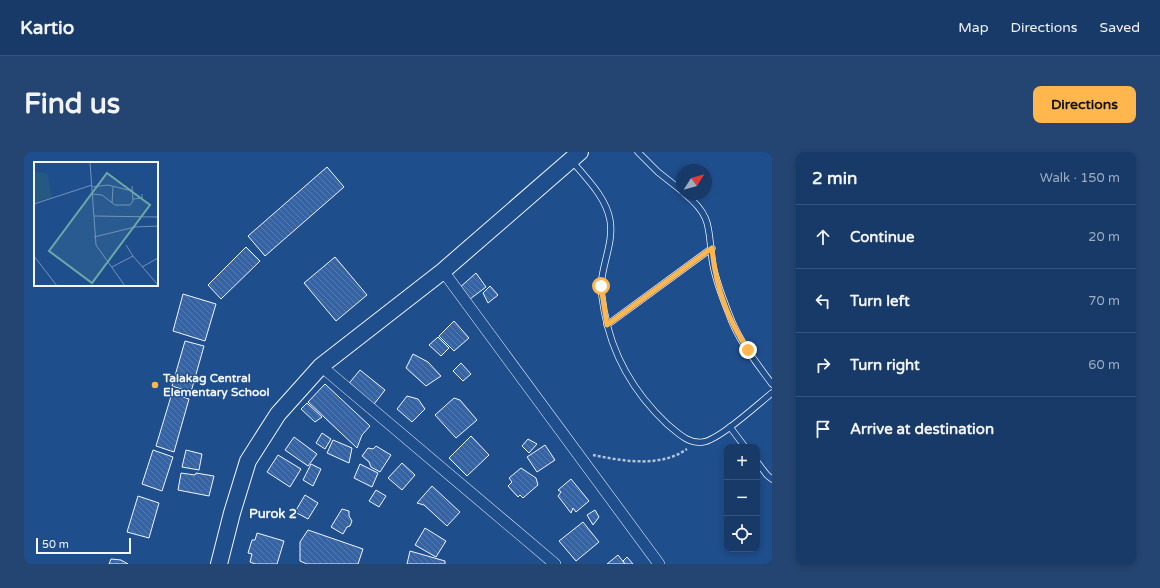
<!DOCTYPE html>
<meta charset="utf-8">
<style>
body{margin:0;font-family:"Varela Round",sans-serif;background:#244571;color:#f1f3f6}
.controls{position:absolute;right:12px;bottom:12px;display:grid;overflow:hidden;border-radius:8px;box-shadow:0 2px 6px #0003}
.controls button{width:36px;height:36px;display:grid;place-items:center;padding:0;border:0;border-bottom:1px solid #36547d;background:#173a69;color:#f1f3f6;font:20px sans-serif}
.compass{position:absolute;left:652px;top:12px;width:36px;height:36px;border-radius:50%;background:#173a69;box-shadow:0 2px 6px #0003;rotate:53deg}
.scale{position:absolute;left:12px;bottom:10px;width:95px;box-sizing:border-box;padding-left:4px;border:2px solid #f2f6ff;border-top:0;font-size:11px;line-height:14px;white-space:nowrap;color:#f2f6ff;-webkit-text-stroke:3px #1f4e8c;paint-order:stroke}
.stop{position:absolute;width:12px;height:12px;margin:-9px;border:3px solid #ffb74d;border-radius:50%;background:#fff}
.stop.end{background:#ffb74d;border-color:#fff;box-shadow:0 1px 4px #0008}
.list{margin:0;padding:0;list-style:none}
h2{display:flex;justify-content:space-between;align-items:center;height:52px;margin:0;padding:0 16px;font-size:17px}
h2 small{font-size:13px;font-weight:400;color:#9eadc0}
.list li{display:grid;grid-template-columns:26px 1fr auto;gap:12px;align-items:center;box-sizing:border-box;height:64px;padding:0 16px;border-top:1px solid #36547d}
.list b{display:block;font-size:15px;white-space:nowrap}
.list em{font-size:13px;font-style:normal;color:#9eadc0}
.icon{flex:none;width:22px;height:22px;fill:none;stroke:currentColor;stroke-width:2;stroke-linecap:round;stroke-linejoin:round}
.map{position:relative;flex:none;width:748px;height:412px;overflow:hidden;border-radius:8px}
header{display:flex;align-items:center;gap:24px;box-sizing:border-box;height:56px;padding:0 20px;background:#173a69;border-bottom:1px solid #36547d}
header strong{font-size:19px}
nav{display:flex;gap:22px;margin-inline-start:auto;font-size:14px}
.intro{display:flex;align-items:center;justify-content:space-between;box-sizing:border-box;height:96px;padding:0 24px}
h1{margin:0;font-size:28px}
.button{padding:10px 18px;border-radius:8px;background:#ffb74d;color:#111;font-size:14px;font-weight:700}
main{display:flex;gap:24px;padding:0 24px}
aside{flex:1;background:#173a69;border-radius:8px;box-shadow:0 2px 6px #0003}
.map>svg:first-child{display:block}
.building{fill:url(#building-back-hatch);stroke:#f2f6ff}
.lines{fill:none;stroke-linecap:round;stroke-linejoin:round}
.service-casing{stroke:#f2f6ff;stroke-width:7}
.minor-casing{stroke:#f2f6ff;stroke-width:12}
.secondary-casing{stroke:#f2f6ff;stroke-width:18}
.path{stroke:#b3c4dc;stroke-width:2.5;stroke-dasharray:3 2;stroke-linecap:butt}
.service{stroke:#1f4e8c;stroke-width:5.5}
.minor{stroke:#1f4e8c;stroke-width:11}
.secondary{stroke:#1f4e8c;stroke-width:16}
.route{stroke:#ffb74d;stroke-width:5}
.poi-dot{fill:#ffb74d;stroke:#1f4e8c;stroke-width:1.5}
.labels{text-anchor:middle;stroke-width:3;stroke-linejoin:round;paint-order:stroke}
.poi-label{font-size:12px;font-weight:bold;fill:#f2f6ff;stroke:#1f4e8c;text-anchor:start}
.neighbourhood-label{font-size:13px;font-weight:bold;fill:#f2f6ff;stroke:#1f4e8c}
.inset-road{fill:none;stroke:#7391ba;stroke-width:1}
.view{fill:#6aa9a8;fill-opacity:0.15;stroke:#6aa9a8;stroke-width:2}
.inset-edge{fill:none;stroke:#f2f6ff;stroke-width:2}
</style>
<header>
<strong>Kartio</strong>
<nav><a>Map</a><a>Directions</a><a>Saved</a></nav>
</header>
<div class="intro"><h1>Find us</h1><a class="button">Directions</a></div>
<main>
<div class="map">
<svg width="748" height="412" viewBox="0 0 748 412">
<defs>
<pattern id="building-back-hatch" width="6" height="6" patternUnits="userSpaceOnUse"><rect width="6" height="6" fill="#3563a3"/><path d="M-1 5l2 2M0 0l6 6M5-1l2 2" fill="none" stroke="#537ab1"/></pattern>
</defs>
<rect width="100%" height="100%" fill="#1f4e8c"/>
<g class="building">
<path d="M303 15 320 35 241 104 224 84Z"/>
<path d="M222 95 236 109 197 147 184 133Z"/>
<path d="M311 105 343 143 312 169 280 131Z"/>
<path d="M452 121 462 135 442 150 434 137Z"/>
<path d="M466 134 474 143 464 151 459 141Z"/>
<path d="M159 142 192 152 181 189 149 179Z"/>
<path d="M430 169 445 186 430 199 415 184Z"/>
<path d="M414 185 425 196 417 204 405 193Z"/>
<path d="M161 189 180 194 167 240 148 234Z"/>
<path d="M389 202 404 210 417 224 402 234 382 216Z"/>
<path d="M437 211 447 222 439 229 429 219Z"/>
<path d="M336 218 361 238 347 256 322 235Z"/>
<path d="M301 232 346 274 338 283 333 296 284 250Z"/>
<path d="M148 241 165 247 150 300 132 294Z"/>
<path d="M383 244 394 247 401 257 388 270 373 257Z"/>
<path d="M430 246 436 248 453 268 432 286 411 263Z"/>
<path d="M283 251 298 265 291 270 277 257Z"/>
<path d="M298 281 307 287 301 297 292 291Z"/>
<path d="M447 284 465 303 443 324 425 306Z"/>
<path d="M270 285 293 302 284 314 261 298Z"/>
<path d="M504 287 513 292 505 301 498 294Z"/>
<path d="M309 288 328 296 325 311 303 301Z"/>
<path d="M521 293 531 308 513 320 503 305Z"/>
<path d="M352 294 367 303 356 320 347 315 345 310 338 304 344 296 349 297Z"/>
<path d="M129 298 149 305 138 339 118 332Z"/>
<path d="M162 298 178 302 175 318 158 315Z"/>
<path d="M254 303 277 317 266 335 243 320Z"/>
<path d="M378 311 391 323 378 338 364 326Z"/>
<path d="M287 312 297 317 289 334 279 328Z"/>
<path d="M336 312 354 321 348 335 330 326Z"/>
<path d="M497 316 512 326 514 333 499 346 496 343 494 345 484 334 488 330 485 326Z"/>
<path d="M157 321 171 323 172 321 190 324 185 344 154 338Z"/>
<path d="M547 327 565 349 552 360 549 356 547 361 534 344 537 340 534 338Z"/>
<path d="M408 334 436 360 423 374 400 353 393 351Z"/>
<path d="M352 338 362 344 355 355 345 349Z"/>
<path d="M281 343 294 351 284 367 271 360Z"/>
<path d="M114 344 135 351 125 386 103 380Z"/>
<path d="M318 357 325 359V364L328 369 326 374 323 375 319 382 307 375Z"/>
<path d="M571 358 575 365 569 373 563 363Z"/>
<path d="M559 370 575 390 552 409 535 389Z"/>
<path d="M401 376 422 389 412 405 391 393Z"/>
<path d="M284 378 339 397 334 412H283L276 409V390Z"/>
<path d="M233 381 260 389 253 412H231L226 410 228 402 224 401 228 388H231Z"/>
<path d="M386 399 421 409V412H383Z"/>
<path d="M594 403 601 412H583Z"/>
<path d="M603 405 609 412H601L599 409Z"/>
<path d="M87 407 97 408 104 412H85Z"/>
</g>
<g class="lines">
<defs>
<g id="service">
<path d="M614 0 634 20 658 39"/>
<path d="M547 8C562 26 582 45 586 68 590 90 578 112 577 134 577 141 579 150 580 158 588 203 609 240 643 272 654 281 664 292 679 290 695 288 734 252 748 241"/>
<path d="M661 42C691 66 683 80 689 113 692 129 699 147 705 162 714 188 732 210 748 232"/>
<path d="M583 173 688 96"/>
<path d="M706 275 721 295"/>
<path d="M733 310 743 323 748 327"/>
</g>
<g id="minor">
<path d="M419 119 635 412"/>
<path d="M297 214 531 412"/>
</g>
<path id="secondary" d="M195 412 208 361 224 309 254 262 297 214 419 119 556 0"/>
</defs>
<use href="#service" class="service-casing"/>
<use href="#minor" class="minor-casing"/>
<use href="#secondary" class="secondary-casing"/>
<path class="path" d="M569 303C599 309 636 316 663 297"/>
<use href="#service" class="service"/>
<use href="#minor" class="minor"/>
<use href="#secondary" class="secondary"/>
</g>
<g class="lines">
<path class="route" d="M577 134 583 173 688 96C691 132 704 168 724 198"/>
</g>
<circle class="poi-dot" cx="131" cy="233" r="4"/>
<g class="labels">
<g class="poi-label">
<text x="139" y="230">Talakag Central<tspan x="139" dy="14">Elementary School</tspan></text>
</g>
<g class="neighbourhood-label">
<text x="249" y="366">Purok 2</text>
</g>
</g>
<g transform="translate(10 10)">
<rect width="124" height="124" fill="#1f4e8c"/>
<path d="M0 10 13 11 18 35 0 41Z" fill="#245a82"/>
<path class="inset-road" d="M56 0 62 83 91 124M58 25 74 23 98 29M58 32 68 33 81 43H96L99 39 98 24M99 37 108 36V32M78 41 79 25M0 42 58 23M60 54 124 55M60 75 101 65 124 64M92 83 99 94M0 94 23 124M78 105 99 94 124 123M108 105 124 96"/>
<path class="view" d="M73 11 116 43 58 121 15 89Z"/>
<rect width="124" height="124" class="inset-edge"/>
</g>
</svg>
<div class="controls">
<button>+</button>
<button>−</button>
<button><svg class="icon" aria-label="locate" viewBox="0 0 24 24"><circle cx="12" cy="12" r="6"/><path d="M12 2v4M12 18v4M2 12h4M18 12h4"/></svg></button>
</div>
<svg class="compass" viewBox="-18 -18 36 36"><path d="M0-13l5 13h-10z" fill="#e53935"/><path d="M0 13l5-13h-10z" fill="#9eadc0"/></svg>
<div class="scale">50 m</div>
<div class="stop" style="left:577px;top:134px"></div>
<div class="stop end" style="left:724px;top:198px"></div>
</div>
<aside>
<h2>2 min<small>Walk · 150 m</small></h2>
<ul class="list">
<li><svg class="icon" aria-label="ahead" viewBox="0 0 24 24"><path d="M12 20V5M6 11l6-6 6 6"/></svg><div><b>Continue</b></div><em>20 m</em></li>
<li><svg class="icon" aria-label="left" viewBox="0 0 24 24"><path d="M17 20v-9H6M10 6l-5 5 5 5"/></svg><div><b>Turn left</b></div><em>70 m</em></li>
<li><svg class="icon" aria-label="right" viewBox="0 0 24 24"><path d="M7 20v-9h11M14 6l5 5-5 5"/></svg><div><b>Turn right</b></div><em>60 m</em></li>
<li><svg class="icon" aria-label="arrive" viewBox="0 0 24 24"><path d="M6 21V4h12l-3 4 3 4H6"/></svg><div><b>Arrive at destination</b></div></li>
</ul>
</aside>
</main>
